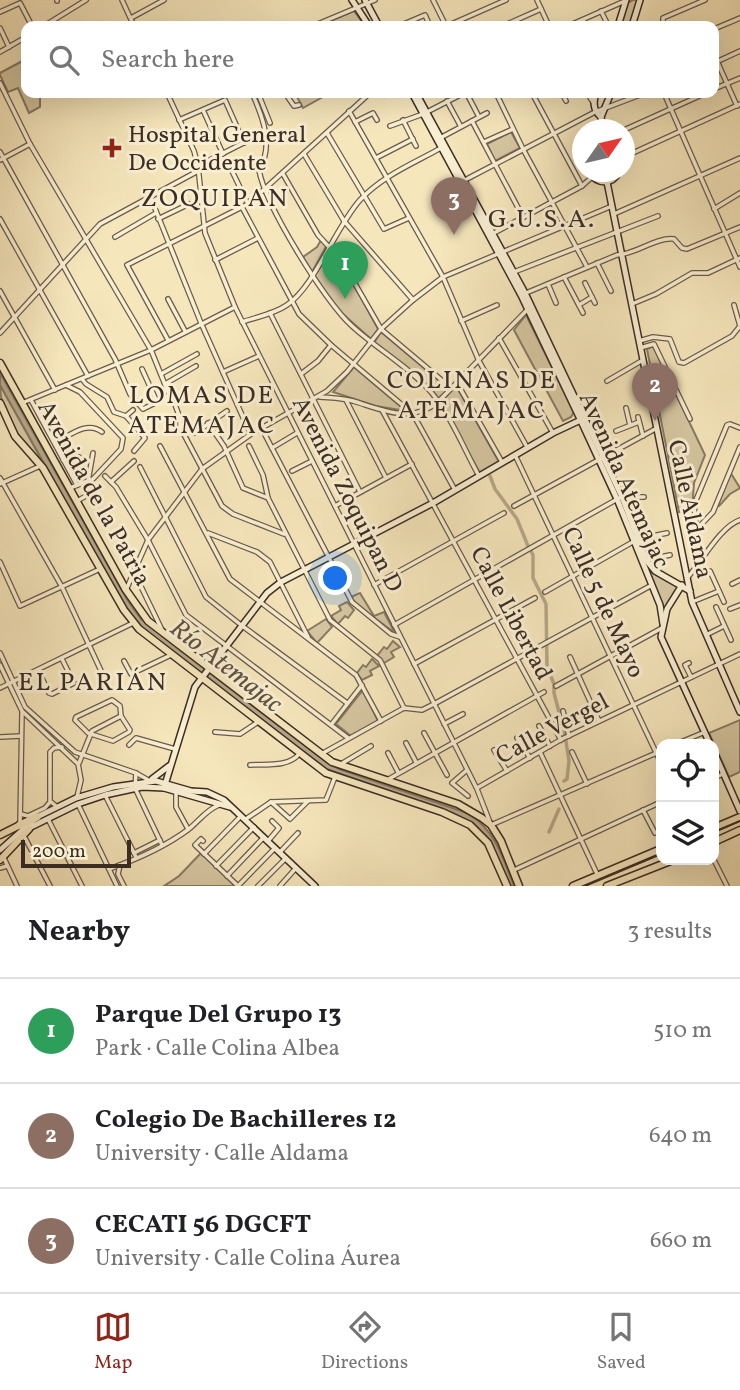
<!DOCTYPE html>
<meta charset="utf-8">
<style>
body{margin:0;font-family:Vollkorn,serif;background:#f2f2f2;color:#202124}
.controls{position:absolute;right:21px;bottom:21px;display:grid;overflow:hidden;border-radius:14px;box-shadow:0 7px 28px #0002}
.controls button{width:63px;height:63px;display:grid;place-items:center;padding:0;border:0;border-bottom:2px solid #e0e0e0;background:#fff;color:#202124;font:35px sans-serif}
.compass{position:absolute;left:572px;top:119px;width:63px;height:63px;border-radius:50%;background:#fff;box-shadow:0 7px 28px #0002;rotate:56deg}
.scale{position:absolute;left:21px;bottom:18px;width:110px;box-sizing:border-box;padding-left:7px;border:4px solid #3c2d24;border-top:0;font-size:19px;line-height:24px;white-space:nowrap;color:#3c2d24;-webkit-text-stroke:5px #f9efd3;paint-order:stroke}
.you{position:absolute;left:336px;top:579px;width:24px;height:24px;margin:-18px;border:5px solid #fff;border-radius:50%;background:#1a73e8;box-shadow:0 0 0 10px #1a73e833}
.badge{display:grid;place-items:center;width:46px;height:46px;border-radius:50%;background:#8f2418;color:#fff;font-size:23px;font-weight:700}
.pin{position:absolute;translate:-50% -58px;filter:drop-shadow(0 2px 4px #0008)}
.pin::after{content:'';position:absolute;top:37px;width:24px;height:21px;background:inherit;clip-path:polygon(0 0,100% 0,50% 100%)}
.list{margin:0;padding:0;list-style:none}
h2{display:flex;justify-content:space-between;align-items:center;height:91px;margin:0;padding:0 28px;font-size:30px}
h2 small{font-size:23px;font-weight:400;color:#757577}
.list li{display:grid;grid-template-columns:46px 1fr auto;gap:21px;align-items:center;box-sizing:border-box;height:105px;padding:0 28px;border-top:2px solid #e0e0e0}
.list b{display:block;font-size:26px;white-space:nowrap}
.list p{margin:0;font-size:23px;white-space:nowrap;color:#757577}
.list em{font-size:23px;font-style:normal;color:#757577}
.icon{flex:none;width:38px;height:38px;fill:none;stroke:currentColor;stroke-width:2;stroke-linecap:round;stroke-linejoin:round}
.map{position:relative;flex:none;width:740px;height:886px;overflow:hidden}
.search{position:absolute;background:#fff;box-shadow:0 7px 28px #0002;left:21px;right:21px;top:21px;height:77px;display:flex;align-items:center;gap:18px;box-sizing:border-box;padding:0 24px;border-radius:14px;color:#757577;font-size:26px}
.sheet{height:406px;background:#fff}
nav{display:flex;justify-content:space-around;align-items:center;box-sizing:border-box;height:98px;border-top:2px solid #e0e0e0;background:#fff;font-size:19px;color:#757577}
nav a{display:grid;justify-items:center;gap:4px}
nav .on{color:#8f2418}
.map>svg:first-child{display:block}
.green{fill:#d6c7a2;stroke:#897a63;stroke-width:2}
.water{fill:#b7a788;stroke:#867660;stroke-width:2}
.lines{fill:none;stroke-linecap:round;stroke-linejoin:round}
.canal{stroke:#b7a788;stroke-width:3.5}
.street-casing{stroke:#6a5b4a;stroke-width:6}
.secondary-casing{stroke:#3c2d24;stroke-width:8}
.primary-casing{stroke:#3c2d24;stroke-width:9}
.highway-casing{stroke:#3c2d24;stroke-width:10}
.street{stroke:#f9efd3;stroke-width:3.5}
.secondary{stroke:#f9efd3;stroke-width:5}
.primary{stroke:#f6e6bc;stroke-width:6}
.highway{stroke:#f6e6bc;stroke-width:7}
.tram{stroke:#3c2d24;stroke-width:2}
.poi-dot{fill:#8f2418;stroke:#f9efd3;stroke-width:2.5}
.labels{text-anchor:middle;stroke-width:6;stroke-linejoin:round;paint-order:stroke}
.poi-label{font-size:24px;fill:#3c2d24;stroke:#f9efd3;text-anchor:start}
.street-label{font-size:24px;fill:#3c2d24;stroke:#f9efd3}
.neighbourhood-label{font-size:26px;letter-spacing:2px;fill:#3c2d24;stroke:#f9efd3}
.water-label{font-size:26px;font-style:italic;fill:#615242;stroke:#f9efd3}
</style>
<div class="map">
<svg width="740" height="886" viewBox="0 0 740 886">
<rect width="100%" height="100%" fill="#f6e6bc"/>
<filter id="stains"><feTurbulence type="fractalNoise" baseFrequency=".00286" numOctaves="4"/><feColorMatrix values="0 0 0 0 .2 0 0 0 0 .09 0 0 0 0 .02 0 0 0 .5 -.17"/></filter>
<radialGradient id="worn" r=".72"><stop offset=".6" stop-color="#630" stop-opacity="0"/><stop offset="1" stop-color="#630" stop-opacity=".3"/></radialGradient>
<g class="green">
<path d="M633 0H638L630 26H620L627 3Z"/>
<path d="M354 11 365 26H318Z"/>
<path d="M26 59V93H40V107L29 113 18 88 8 92 0 75V73Z"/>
<path d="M295 93H330L303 108Z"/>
<path d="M511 132 520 148 495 161 487 144Z"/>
<path d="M321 240 327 245 312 272 303 257 317 247Z"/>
<path d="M330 249 342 263 378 329 371 339 334 306 314 275Z"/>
<path d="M526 315 574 412 571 417 563 421 514 330Z"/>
<path d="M381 332 449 389 438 399 374 343Z"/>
<path d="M653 346 705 455 694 483 692 510 679 512 647 349Z"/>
<path d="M354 367 406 411 376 406 333 392Z"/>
<path d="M0 385 44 464C23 443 0 417 0 385Z"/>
<path d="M456 386 499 462 480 473 440 403Z"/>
<path d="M730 472 740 488 730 494 719 506 717 505Z"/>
<path d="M636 543 651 569 679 585 663 616Z"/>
<path d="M360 593 374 616 384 612 395 633 357 605 351 597Z"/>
<path d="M347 602 354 610 348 618 345 616 338 624 331 616 341 610 339 606Z"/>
<path d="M326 619 332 627 317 643 307 631Z"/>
<path d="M393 641 400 647 391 652 394 657 384 663 377 656 384 647 387 649Z"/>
<path d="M372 659 379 666 370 671 372 675 362 680 357 673 363 665 366 667Z"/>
<path d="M363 690 378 721 351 736 336 724Z"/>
<path d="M740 720V772L729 777 709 733Z"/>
<path d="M201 853 235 886H164L179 876Z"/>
</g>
<path class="water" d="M0 373 128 601 141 619 327 762 339 769 470 814C497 834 502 856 514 886H509C493 848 491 832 453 813L324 768 139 626 123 604 0 385Z"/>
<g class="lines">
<g class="canal">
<path d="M490 476 495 489 517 519 528 546"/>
<path d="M531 551 533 555V578L546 604 547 667 554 684V693L565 735 569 761 567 779 564 781"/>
<path d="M549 832 559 809"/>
</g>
<defs>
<g id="street">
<path d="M57 0V1"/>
<path d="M122 0 134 26"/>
<path d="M433 0 446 26"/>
<path d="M537 0 549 26"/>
<path d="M601 11 607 23"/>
<path d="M0 12 20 3 32 26"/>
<path d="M131 18 164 0"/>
<path d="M583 20 586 26"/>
<path d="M44 26 86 0"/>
<path d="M313 26 375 0"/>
<path d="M399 26 425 15 430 26"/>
<path d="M447 26 506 0"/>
<path d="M503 26 541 9"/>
<path d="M568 26 625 1"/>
<path d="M663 26V18L705 0"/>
<path d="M0 28 9 47"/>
<path d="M714 29 740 18"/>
<path d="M0 52 26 37"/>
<path d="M717 61 737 106"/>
<path d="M714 63 740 51"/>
<path d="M0 83 30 144 151 350 168 392"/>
<path d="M714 89 740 78"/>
<path d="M167 93 194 151 198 166 205 233 235 307 477 789 491 825 661 751"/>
<path d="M252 93C263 117 274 146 259 170 265 205 325 302 352 326 377 349 408 366 431 392 451 416 464 449 479 476"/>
<path d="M258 93 270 123"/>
<path d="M285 93 294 106 299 105"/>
<path d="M464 93 467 94 478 115"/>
<path d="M496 93 523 149 587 267"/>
<path d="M532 93 582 186"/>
<path d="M562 93 566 101"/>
<path d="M587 93 593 102"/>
<path d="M664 93 740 267"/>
<path d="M385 95 389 93"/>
<path d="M447 101 460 125"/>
<path d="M203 110 223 154"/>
<path d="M349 111 443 277 479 361 527 447"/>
<path d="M427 112 464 93"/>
<path d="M179 120 225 100 244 143"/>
<path d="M403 120 416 146"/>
<path d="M472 121 523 217"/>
<path d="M355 122 373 113 377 120"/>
<path d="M390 126 423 114"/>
<path d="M624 130 706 93"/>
<path d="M327 133 384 229 409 218"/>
<path d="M442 137 487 113"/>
<path d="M484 142 513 129"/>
<path d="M0 152 115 359 130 394 143 409 157 402 142 369"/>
<path d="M304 154 344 221 413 300"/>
<path d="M624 157 740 104"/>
<path d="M376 158 413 139"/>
<path d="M0 160 30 144"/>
<path d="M198 166 265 132"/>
<path d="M232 171 248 204"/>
<path d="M283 174 318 235 342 261 381 329 451 388"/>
<path d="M465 180 595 112 645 93"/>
<path d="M150 196 201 323 250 433"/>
<path d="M242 207 299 314 331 345 413 414 455 490"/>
<path d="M714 209 740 193"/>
<path d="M614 214 740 158"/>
<path d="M0 219 88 376"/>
<path d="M158 219 189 204"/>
<path d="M494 233 582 186 592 177"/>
<path d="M115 237 156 213"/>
<path d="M215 260 258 238"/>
<path d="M597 263 611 291"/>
<path d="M514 272 658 216"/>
<path d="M564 277 583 313"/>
<path d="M585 283 595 303"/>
<path d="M548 284 556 303"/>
<path d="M0 291 55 390"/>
<path d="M526 293 617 255C637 254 655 237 674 239L682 248 687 249 740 227"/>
<path d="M168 299 185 331"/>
<path d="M632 304 656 294 692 273H708L740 258"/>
<path d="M579 305 592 297"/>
<path d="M270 313 360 492"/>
<path d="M461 321 497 305"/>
<path d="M242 322C257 317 274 314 287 305 315 286 335 228 360 200 382 176 414 163 441 148"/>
<path d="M0 333 100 224 198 171"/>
<path d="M499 338 553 433"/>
<path d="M168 340 127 265 248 204 370 93"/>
<path d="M639 341 653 337 670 339 679 362 684 363 732 336 740 326 734 305"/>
<path d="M640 348 654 344 690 419"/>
<path d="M223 372 259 356"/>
<path d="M161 374 197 354"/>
<path d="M301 374 318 361 331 345"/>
<path d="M82 379 86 384 107 397 114 412 126 416 145 438 134 451"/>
<path d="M607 381 643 360"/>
<path d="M457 383 502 462"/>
<path d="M165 384 196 366"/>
<path d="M66 385 80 392 123 438 121 449 93 479 70 488"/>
<path d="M320 397C332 398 342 398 353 401 383 410 411 424 438 402L527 310"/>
<path d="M31 400 77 485"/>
<path d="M346 400 386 478"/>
<path d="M174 402 180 418V427L222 506 233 514 284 534"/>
<path d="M22 403 151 350 235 307"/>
<path d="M626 408 630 425"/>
<path d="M382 410 561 740"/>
<path d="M126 416 133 410"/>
<path d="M638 417 643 436"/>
<path d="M208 423 224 446 243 488 268 498 330 620 380 660 404 708"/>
<path d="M261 427 352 602 391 634 400 637"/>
<path d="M616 431 639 422"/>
<path d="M195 433 227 411"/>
<path d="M55 443C69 436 87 420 102 432"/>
<path d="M160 446 230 579 356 675 381 721"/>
<path d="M249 446 263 475 268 498"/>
<path d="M272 448 297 433"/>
<path d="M515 455 661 763"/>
<path d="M63 460 79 457 83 461"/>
<path d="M140 467 206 597 241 625 347 703"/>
<path d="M292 471 312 461"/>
<path d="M105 476 116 487 148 540 186 615 348 738"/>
<path d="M0 478 62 587 109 688"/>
<path d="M88 481 93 453"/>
<path d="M111 482 134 461"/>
<path d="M0 484 40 466"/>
<path d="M77 501 100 488"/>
<path d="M335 506 412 464"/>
<path d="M514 506 657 428"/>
<path d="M696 530 713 512 740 447"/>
<path d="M208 533 257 552 270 562 308 637"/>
<path d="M646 560 670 555"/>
<path d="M0 562 20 606 100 569"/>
<path d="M700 563 694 505 727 425 730 424 740 428"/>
<path d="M710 571 724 602"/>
<path d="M134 572 162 630"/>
<path d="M688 577C702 561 721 526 740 520"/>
<path d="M732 584 740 580"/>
<path d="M374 585 504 513"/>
<path d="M126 590 148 540 202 469 251 434 327 391 347 372 381 329 413 300 443 277 612 206"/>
<path d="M545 592 638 539 667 533"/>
<path d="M692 602 719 591"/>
<path d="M716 607 731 640"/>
<path d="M730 609 740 605"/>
<path d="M394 625 621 497H644"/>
<path d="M706 635 724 626"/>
<path d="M0 653 25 707 75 752 136 773 150 781"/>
<path d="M570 657 599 721"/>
<path d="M124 661 131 674 171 655"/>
<path d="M689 663 685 665 691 677"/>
<path d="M414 664 535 598"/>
<path d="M0 665 22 711 78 764 81 780 77 797"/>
<path d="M38 670 49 693 52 694 74 683 62 659"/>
<path d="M556 686 662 628"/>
<path d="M0 688 133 623"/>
<path d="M112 700 120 706 121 716 130 730 129 732 113 741 88 733 75 720 76 717Z"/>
<path d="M563 711 569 736"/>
<path d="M444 724 463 714"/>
<path d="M331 725 362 685"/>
<path d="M539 726 550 746"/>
<path d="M215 732 240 734 258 722"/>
<path d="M424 733 447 775"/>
<path d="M0 737 21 736"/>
<path d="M517 738 530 758"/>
<path d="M406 743 416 762"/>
<path d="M676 744 705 732"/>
<path d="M129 745 136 738 175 749"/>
<path d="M494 750 507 771"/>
<path d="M540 752 598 876"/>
<path d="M572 752 587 784"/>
<path d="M323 753 404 708 422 710 434 704 652 585"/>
<path d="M388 753 398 772"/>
<path d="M79 763 92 731 121 716"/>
<path d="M341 764 371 746"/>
<path d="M250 765C266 764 289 767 299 754"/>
<path d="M467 770 452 783 468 796"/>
<path d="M136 773 135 788 162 845"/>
<path d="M714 778 723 774"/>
<path d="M387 780 544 692"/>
<path d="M477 788 562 739 740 654"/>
<path d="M176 790V807L188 829"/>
<path d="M105 795 136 857"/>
<path d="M271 802 290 819 308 801"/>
<path d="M78 804 117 886"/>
<path d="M56 806 50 801V752L54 748 62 747"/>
<path d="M643 810 655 833"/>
<path d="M21 814 28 816 45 808 50 802"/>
<path d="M48 819 82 886"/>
<path d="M246 819 271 802 326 800 335 777"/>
<path d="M20 824 22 713"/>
<path d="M24 836 50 886"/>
<path d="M203 841 201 839 195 845 238 886"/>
<path d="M268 841 279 828 272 821"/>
<path d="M280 852 298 833"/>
<path d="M134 853 160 840"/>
<path d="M204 854 240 817"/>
<path d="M3 856 17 886"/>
<path d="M714 860 727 886"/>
<path d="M120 865 118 874 124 886"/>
<path d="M216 866 254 827"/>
<path d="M0 868 7 866"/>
<path d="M109 869C135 860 166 846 189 829 199 821 206 810 219 805"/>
<path d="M512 871 661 802"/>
<path d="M227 876 264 837"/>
<path d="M238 886 275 848"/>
<path d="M258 886 286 858"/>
<path d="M280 886 296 868"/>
</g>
<g id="secondary">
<path d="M352 0 369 26"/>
<path d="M365 0 379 26"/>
<path d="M618 26 626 0"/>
<path d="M632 26 640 0"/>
<path d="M412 93 521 295 580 419 617 499 660 605 663 624"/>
<path d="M416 93 525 293 622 497 646 560 655 571 690 591"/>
<path d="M596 93C593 103 593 110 601 117"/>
<path d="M603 130 601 117 611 93"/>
<path d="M589 172C597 185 612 185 619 172"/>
<path d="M607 182 692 602 740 712"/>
<path d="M682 585 667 609 661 637 710 744"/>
<path d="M714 752 740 811"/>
<path d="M152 779 169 766"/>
<path d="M164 788 195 687 267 593 281 582 433 503 553 433 585 418"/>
<path d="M27 829 78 804 105 795 142 787 164 788 230 807"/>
<path d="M0 850 37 817 76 798 113 787 156 781 191 791 207 792 224 800 315 886"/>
</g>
<g id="primary">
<path d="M0 363 126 590 148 621 332 762 458 804 482 818 491 825 501 841 519 886"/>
<path d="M0 403 15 436 43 468 124 610 139 629 326 773 442 812 470 825 488 843 507 886"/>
<path d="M714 828 740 817"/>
<path d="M0 835 20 825"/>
<path d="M714 842 740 830"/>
<path d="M0 860 29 829"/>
<path d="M573 886 661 849"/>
<path d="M607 886 673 860"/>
</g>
<path id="highway" d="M20 825 37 817"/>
</defs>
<use href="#street" class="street-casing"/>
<use href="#secondary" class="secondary-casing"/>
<use href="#primary" class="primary-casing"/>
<use href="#highway" class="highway-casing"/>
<use href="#street" class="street"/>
<use href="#secondary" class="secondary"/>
<use href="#primary" class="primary"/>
<use href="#highway" class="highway"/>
<g class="tram">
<path d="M714 832 740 821"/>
<path d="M585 886 661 854"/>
</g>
</g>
<path class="poi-dot" d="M108.5 137.5h7v7h7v7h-7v7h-7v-7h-7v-7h7z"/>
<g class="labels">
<g class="poi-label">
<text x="128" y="142">Hospital General<tspan x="128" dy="28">De Occidente</tspan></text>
</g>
<g class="street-label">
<text transform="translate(625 480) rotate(66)" y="8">Avenida Atemajac</text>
<text transform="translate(95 493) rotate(61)" y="8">Avenida de la Patria</text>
<text transform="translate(348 494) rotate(63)" y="8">Avenida Zoquipan D</text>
<text transform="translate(691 509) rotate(78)" y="8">Calle Aldama</text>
<text transform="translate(604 602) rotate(65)" y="8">Calle 5 de Mayo</text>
<text transform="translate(512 613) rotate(62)" y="8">Calle Libertad</text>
<text transform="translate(552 728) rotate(-28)" y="8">Calle Vergel</text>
</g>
<g class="neighbourhood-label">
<text x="215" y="206">ZOQUIPAN</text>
<text x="542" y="227">G.U.S.A.</text>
<text x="472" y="388">COLINAS DE<tspan x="472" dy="30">ATEMAJAC</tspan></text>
<text x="202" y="403">LOMAS DE<tspan x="202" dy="30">ATEMAJAC</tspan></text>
<text x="93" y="690">EL PARIÁN</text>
</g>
<g class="water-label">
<text transform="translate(227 665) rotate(38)" y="9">Río Atemajac</text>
</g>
</g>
<rect width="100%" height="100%" filter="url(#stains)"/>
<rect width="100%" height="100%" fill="url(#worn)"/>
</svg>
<div class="controls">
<button><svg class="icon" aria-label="locate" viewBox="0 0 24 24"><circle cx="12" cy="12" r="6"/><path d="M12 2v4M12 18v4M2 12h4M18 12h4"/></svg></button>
<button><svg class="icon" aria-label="layers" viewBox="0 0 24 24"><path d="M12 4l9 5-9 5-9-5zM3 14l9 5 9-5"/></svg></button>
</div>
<svg class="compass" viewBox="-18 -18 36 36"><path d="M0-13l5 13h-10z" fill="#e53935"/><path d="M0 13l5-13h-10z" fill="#757577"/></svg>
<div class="scale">200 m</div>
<div class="you"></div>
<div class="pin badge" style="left:345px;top:299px;background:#2e9e5b">1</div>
<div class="pin badge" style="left:655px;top:421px;background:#8d6e63">2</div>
<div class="pin badge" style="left:454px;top:235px;background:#8d6e63">3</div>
<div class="search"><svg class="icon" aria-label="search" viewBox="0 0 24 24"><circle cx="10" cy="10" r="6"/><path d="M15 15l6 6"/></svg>Search here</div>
</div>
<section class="sheet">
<h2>Nearby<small>3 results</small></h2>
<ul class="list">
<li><span class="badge" style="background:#2e9e5b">1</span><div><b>Parque Del Grupo 13</b><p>Park · Calle Colina Albea</p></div><em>510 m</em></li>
<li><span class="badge" style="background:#8d6e63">2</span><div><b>Colegio De Bachilleres 12</b><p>University · Calle Aldama</p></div><em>640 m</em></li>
<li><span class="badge" style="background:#8d6e63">3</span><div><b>CECATI 56 DGCFT</b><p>University · Calle Colina Áurea</p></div><em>660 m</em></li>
</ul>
</section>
<nav>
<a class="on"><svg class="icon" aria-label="map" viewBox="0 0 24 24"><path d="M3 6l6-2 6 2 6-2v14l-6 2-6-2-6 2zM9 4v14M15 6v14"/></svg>Map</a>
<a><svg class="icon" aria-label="directions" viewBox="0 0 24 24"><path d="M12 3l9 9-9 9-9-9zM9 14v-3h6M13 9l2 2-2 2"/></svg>Directions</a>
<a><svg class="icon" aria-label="saved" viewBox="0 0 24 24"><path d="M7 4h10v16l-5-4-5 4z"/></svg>Saved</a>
</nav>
